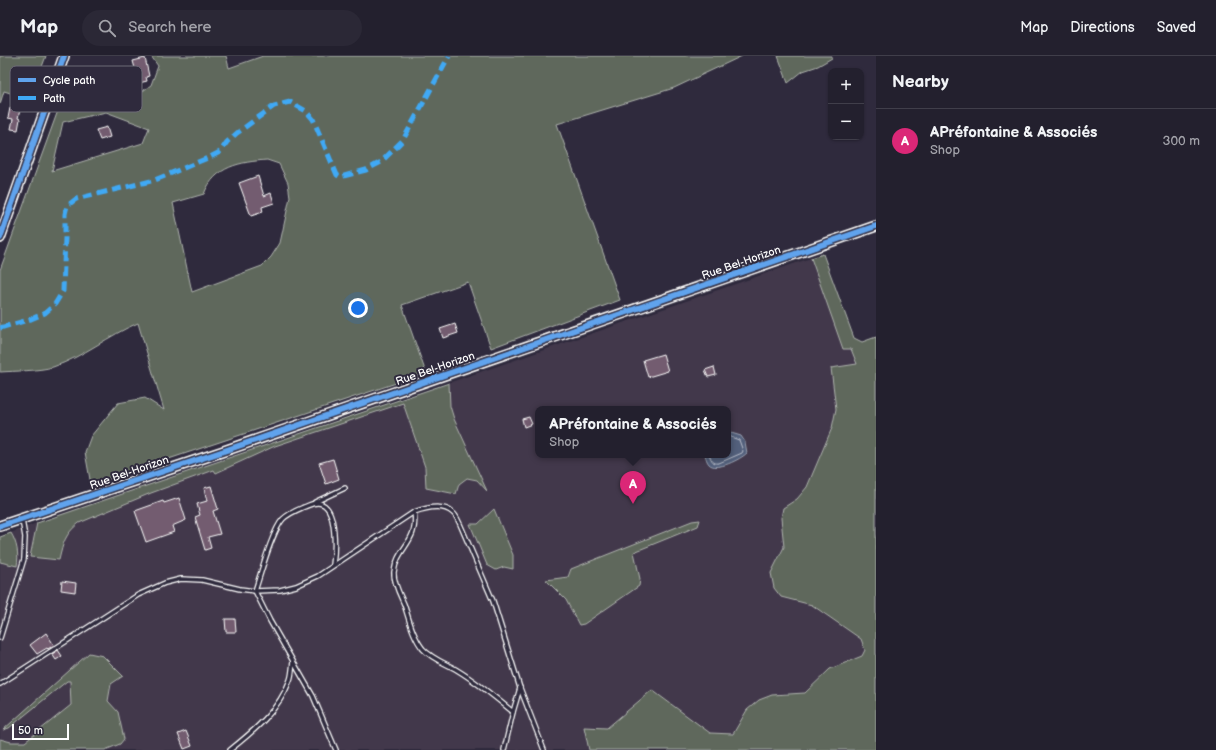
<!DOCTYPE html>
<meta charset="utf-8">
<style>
body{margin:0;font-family:"Balsamiq Sans",sans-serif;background:#2b2836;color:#f1f3f6}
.controls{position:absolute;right:12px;top:12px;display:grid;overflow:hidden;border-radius:8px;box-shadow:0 1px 3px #0004}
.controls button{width:36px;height:36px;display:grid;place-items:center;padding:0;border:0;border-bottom:1px solid #403e4a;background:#23202e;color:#f1f3f6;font:20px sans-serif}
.scale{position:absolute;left:12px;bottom:10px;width:57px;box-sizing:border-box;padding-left:4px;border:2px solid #fff;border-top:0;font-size:11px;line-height:14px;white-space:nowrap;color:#fff;-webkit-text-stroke:3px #2f2a3d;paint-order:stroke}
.you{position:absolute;left:358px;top:252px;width:14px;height:14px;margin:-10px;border:3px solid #fff;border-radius:50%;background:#1a73e8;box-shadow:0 0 0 6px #1a73e833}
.badge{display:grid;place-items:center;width:26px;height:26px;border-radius:50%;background:#db2777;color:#fff;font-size:13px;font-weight:700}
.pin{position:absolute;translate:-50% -33px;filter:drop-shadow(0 1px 2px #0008)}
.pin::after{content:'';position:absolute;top:21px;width:14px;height:12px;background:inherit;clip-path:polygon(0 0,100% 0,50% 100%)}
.popup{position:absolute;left:535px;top:350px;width:196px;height:52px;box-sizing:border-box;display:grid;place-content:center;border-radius:8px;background:#23202e;filter:drop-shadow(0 1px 3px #0005);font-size:13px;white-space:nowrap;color:#a3a3aa}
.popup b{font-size:15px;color:#f1f3f6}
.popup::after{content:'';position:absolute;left:50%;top:100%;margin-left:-8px;border:8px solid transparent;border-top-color:#23202e}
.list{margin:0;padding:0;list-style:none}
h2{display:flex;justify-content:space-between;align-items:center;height:52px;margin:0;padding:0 16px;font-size:17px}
h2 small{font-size:13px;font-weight:400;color:#a3a3aa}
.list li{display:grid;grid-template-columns:26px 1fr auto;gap:12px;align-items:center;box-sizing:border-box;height:64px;padding:0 16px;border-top:1px solid #403e4a}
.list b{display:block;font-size:15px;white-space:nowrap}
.list p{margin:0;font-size:13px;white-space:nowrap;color:#a3a3aa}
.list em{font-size:13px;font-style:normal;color:#a3a3aa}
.icon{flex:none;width:22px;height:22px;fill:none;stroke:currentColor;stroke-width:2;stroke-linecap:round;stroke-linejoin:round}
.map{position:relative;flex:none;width:876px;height:694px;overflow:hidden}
header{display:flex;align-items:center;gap:24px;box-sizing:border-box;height:56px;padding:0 20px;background:#23202e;border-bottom:1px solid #403e4a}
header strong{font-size:19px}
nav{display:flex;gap:22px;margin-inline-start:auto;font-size:14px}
.search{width:280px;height:36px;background:#2b2836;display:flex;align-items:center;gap:10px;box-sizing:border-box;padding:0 14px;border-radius:22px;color:#a3a3aa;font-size:15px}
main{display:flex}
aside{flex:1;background:#23202e}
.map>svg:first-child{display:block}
.built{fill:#43394c;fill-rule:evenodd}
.green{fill:#5f685c;stroke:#afb4ae;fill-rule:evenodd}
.water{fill:#53607c;stroke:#98a0b0}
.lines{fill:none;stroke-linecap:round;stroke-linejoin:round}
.shore{stroke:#babfcb;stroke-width:1}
.building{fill:#735c6f;stroke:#fff}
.lane-casing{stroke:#fff;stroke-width:6}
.secondary-casing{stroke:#fff;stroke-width:12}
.lane{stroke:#2f2a3d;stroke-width:3.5}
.secondary{stroke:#2f2a3d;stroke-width:9}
.quiet{stroke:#3fa9f5;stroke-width:5;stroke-dasharray:10 5;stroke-linecap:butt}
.cycleway-casing{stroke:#2f2a3d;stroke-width:8}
.cycleway{stroke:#60a3ed;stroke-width:6}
.labels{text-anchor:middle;stroke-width:4;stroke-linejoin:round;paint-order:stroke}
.street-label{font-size:11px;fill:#fff;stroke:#2f2a3d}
.key{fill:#2f2a3d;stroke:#6d6a77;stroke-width:1}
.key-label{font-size:11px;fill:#fff}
</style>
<header>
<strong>Map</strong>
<div class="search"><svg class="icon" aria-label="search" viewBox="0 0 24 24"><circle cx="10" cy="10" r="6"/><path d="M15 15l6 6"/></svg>Search here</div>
<nav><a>Map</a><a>Directions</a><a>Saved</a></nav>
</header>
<main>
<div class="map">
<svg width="876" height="694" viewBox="0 0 876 694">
<rect width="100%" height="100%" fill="#2f2a3d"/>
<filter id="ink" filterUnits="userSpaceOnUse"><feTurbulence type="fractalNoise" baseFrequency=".025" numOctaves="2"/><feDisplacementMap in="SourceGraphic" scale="8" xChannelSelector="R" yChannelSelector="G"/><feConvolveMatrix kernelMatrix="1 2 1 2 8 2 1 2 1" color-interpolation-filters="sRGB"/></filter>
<g filter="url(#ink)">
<path class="built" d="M811 202 843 293H851L857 308 831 312 836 353 832 372 807 431 797 443 783 453 781 462 784 491 777 502 781 541 812 549 861 583 865 594 862 600 830 613 805 637H786L747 654 733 678 710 677 652 634 607 672 585 671 589 694H0V481L61 458 434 332ZM538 353H728V399H538Z"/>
<g class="green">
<path d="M0 0H46L30 43 4 35 0 48Z"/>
<path d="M151 0H226L229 12 263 0H742L674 32 557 68 620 244 491 292 468 226 402 249 426 317 91 429 85 396 91 380 118 347 145 342 164 354 138 267C109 279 83 301 53 311 39 315 15 315 0 316V214L72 16 95 14 96 38 140 37 151 29 158 10ZM106 56 149 72 143 87 52 115 63 66ZM267 104 279 108 288 127 290 141 280 187 271 201 262 210 192 236 173 147 204 138C215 110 240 106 267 104Z"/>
<path d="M778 0H832V2L818 10 803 15 788 27Z"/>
<path d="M823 198 854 282 862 286 876 281V694H589L584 671 607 672 652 634 710 677 733 678 747 654 759 644 772 639 805 637 830 613 862 600 865 594 861 583 812 549 781 541 774 532 771 517 784 491 781 462 783 452 797 443 807 431 832 372 836 353 831 312 857 308 851 293H843L811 202Z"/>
<path d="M449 327 450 350 454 363 487 435 477 424 467 422 459 428 456 438 426 432 425 411 403 347 275 390 216 417 214 414 151 437 79 467C65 478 63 487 59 504L30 501 37 467Z"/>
<path d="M494 453 513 499V513L504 511 496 514 487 509 470 468H478Z"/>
<path d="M700 464 698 470 634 496 640 523 639 530 584 568 579 569 566 544 546 524 568 521 571 513 692 465Z"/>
<path d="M11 477C17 487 19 498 17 510L0 506V481Z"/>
<path d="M89 597 103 600 123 620 111 628 108 645 118 656 124 683 120 688 105 694H0V683L11 686H25L71 649 70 625H67L9 672 3 674Z"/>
</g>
<path class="water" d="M728 376 741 380 745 386 747 397C741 403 716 416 709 408 707 406 706 402 705 399H728Z"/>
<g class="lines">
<path class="shore" d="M709 399C712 405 713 408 719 407L742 397 743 395 739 384 728 380"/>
</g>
<g class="building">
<path d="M145 2 149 20 146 21 147 25 139 27 133 5Z"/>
<path d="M10 52 20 54 18 62 20 63 18 74 11 73 13 63 8 62Z"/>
<path d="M107 71 110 81 100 84 96 74Z"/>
<path d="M258 120 264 140 271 137 274 147 262 151 263 156 251 160 239 127Z"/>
<path d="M455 268 458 277 443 282 440 273Z"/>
<path d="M663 298 668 315 648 321 643 304Z"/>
<path d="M714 311 716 319 708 321 705 314Z"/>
<path d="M529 361 532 368 524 371 522 363Z"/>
<path d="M333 403 339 423 326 428 319 407Z"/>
<path d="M211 430 218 453 213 455 220 478 208 481 211 492 205 494 195 461 200 459 197 448 207 445 204 432Z"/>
<path d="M179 442 186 464 172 470 174 476 146 486 135 455 163 445 164 447Z"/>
<path d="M62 525 76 527 75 536 61 534Z"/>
<path d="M225 563H235L236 576H226Z"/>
<path d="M46 577 54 589 48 593 47 592 37 598 30 589Z"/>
<path d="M58 594 62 600 56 604 52 598Z"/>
<path d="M186 675 192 690 184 693 178 678Z"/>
</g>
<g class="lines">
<defs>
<g id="lane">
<path d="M315 446 345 432"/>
<path d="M414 456C419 486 397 491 394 516 393 526 400 539 404 548 409 563 413 581 423 593 432 603 445 607 457 614 477 626 495 641 513 656L504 694"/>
<path d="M333 509C335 495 337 454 322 448 316 445 310 449 304 451 297 454 289 457 283 463 272 475 261 517 255 535L270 565 313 640 336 694"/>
<path d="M0 582 24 503 25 481 22 464"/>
<path d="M0 628 138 539 165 527 181 523 202 524 240 533 255 535 280 534 296 530 318 520 414 456C425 452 443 447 453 457 456 459 458 464 460 468L493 545 520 632 544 694"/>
<path d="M513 656 520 632"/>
<path d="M230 694C254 675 279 654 290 624 292 619 292 612 293 606"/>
</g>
<g id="secondary">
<path d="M0 182 64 0"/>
<path d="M0 470 221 396 876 170"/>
</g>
</defs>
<use href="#lane" class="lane-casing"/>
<use href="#secondary" class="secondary-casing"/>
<use href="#lane" class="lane"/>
<use href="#secondary" class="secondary"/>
<path class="quiet" d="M0 272 31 263 45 257 55 248 63 235 65 182V158L67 150 76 143 155 124 210 101 220 96 227 86 237 77 274 50 290 46 306 55 313 63 337 119 340 121 366 114 381 106 403 84 449 0"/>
<defs>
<g id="cycleway">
<path d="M0 182 64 0"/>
<path d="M0 470 221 396 876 170"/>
</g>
</defs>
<use href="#cycleway" class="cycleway-casing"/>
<use href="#cycleway" class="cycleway"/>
</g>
</g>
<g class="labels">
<g class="street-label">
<text transform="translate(741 206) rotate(-19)" y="4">Rue Bel-Horizon</text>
<text transform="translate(435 312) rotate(-19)" y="4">Rue Bel-Horizon</text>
<text transform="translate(129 416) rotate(-19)" y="4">Rue Bel-Horizon</text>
</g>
</g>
<rect x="10" y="10" width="132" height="46" rx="6" class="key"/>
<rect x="18" y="22" width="18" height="4" fill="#60a3ed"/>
<rect x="18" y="40" width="18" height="4" fill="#3fa9f5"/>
<g class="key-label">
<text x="43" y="28">Cycle path</text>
<text x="43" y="46">Path</text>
</g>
</svg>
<div class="controls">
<button>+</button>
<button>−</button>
</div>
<div class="scale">50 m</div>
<div class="you"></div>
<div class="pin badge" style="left:633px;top:448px">A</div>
<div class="popup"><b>APréfontaine &amp; Associés</b>Shop</div>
</div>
<aside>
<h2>Nearby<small></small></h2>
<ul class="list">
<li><span class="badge">A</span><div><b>APréfontaine &amp; Associés</b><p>Shop</p></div><em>300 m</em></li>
</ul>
</aside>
</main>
